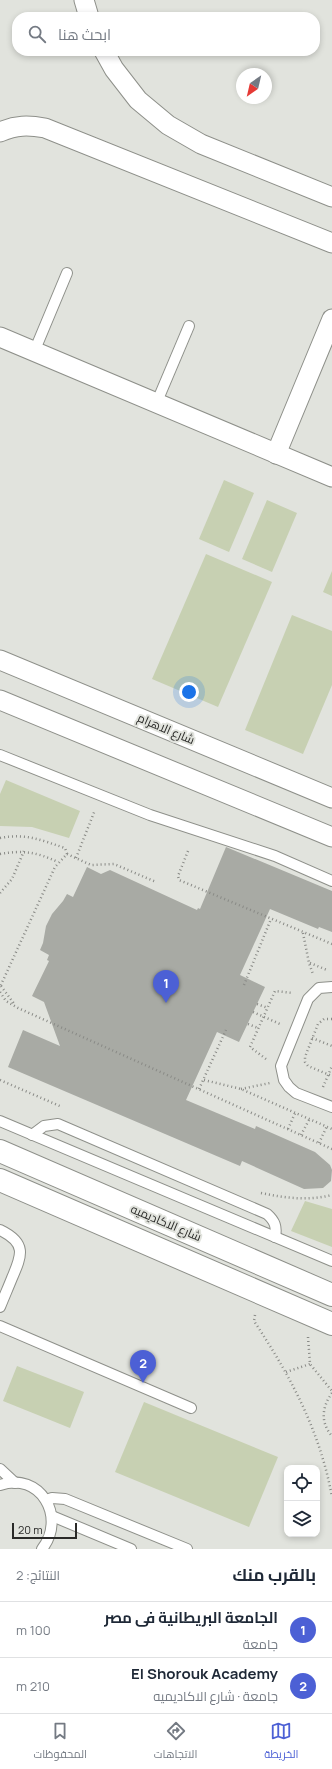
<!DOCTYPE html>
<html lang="ar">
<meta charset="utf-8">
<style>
body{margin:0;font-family:Manrope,Cairo,sans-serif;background:#f2f2f3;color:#1f2937;direction:rtl}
.controls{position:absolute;right:12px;bottom:12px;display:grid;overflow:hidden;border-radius:8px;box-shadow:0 2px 6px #0003}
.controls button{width:36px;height:36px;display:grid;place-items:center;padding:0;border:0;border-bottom:1px solid #e0e1e3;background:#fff;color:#1f2937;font:20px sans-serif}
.compass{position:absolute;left:236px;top:68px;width:36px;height:36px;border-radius:50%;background:#fff;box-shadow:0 2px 6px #0003;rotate:214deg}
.scale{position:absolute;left:12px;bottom:10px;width:65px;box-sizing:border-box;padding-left:4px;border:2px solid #2a2a28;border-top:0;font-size:11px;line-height:14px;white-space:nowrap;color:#2a2a28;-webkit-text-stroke:3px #e1e3dd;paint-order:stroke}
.you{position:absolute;left:189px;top:692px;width:14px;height:14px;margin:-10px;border:3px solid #fff;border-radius:50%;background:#1a73e8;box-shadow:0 0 0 6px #1a73e833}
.badge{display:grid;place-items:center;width:26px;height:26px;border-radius:50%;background:#4c60d5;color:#fff;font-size:13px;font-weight:700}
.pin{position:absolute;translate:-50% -33px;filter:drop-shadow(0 1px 2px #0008)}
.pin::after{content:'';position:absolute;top:21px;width:14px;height:12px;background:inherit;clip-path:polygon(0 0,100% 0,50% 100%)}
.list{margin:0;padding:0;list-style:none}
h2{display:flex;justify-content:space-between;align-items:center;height:52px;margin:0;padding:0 16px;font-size:17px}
h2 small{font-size:13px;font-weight:400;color:#747a83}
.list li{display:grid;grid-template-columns:26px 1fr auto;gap:12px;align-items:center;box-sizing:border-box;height:56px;padding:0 16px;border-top:1px solid #e0e1e3}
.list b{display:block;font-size:15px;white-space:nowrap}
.list p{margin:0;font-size:13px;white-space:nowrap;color:#747a83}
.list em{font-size:13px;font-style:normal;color:#747a83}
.icon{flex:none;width:22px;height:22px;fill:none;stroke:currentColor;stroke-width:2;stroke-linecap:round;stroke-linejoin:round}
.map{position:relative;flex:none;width:332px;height:1549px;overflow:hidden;direction:ltr}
.search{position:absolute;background:#fff;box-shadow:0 2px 6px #0003;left:12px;right:12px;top:12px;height:44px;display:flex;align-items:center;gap:10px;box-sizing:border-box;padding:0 14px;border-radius:16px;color:#747a83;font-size:15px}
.sheet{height:164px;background:#fff}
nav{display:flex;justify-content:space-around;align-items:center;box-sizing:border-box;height:56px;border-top:1px solid #e0e1e3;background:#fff;font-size:11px;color:#747a83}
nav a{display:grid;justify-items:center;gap:2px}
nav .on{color:#4c60d5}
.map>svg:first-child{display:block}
.green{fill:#c7d0b2}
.building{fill:#a8aaa4}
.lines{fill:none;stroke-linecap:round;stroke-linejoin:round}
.lane-casing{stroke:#8e908a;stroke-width:12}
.street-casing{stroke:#8e908a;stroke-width:21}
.secondary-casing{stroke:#8e908a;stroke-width:24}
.path{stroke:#898a86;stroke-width:2.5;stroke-dasharray:1 3;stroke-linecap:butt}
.lane{stroke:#fff;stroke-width:10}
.street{stroke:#fff;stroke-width:19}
.secondary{stroke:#fff;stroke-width:22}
.labels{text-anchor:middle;stroke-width:4;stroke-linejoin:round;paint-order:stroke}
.street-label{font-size:12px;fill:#2a2a28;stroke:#e1e3dd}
</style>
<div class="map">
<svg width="332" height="1549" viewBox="0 0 332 1549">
<rect width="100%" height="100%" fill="#e1e3dd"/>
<g class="green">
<path d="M224 480 254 493 229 552 199 539Z"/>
<path d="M267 500 297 513 272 572 242 559Z"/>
<path d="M206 554 272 582 218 707 152 679Z"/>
<path d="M332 571V596L323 592Z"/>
<path d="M292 615 332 631V685L303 754 245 730Z"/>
<path d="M6 780 80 811 69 838 32 827 0 826V794Z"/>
<path d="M305 1201 332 1209V1247L291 1231Z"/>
<path d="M17 1366 84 1392 70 1428 3 1401Z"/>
<path d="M144 1402 278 1457 249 1527 115 1472Z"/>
</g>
<path class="building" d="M226 847 332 891V932L319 927 318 929 270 909 240 975 265 987 239 1042 217 1032 186 1100 255 1129 256 1126 315 1152 330 1165 332 1170 331 1181 323 1188 304 1189 242 1161 240 1166 8 1067 23 1030 60 1046 44 1002 32 996 49 961 47 960 49 955 40 950 43 943 46 926 52 914 63 901 67 894 73 897 87 867 101 874 110 870 197 910 198 908 200 909Z"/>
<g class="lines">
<defs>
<g id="lane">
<path d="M34 352 67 273"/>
<path d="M156 404 189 326"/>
<path d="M0 755 150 815 275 856 332 881"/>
<path d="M332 987 319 988 308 999 281 1066 284 1080 289 1087 296 1093 332 1107"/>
<path d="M0 1121 332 1261"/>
<path d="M32 1135 44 1126 58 1124 267 1214C275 1221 277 1227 275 1237"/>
<path d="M0 1230C27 1243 22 1255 12 1278 8 1288 4 1297 0 1307"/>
<path d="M0 1326 191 1408"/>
<path d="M0 1469 15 1483"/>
<path d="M0 1485C40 1471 67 1517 42 1549"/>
<path d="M46 1500 52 1498 65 1499 187 1549"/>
<path d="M52 1516 131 1549"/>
</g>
<g id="street">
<path d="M84 0 89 17"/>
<path d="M104 51 114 69 138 100 168 125 201 144 332 197"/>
<path d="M0 132C16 125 28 125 45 128L332 243"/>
<path d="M0 337 332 477"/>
<path d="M276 454 332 319"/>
<path d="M0 660 332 798"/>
<path d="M0 700 332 837"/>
</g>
<g id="secondary">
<path d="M0 1151 332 1295"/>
<path d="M0 1180 332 1324"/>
</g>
</defs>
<use href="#lane" class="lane-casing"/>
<use href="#street" class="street-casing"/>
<use href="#secondary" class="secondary-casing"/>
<g class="path">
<path d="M0 838C27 833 40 840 65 848L67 854 55 867 0 987"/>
<path d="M188 851 178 876 179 880 332 944"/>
<path d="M0 854C24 850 36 852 58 862"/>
<path d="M67 854 91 865 114 864 156 882"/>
<path d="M76 858 95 810"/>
<path d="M0 893 12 879 24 851"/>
<path d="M303 933 309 963 313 974"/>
<path d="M310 963 327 970"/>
<path d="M244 985 271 919"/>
<path d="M1 986 15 1005"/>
<path d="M0 992 6 1001 18 1008 332 1149"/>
<path d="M257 1004 268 1008"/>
<path d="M253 1012 280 1024"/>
<path d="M332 1019H324L318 1024 305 1057V1062L308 1066 332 1076"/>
<path d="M248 1024 258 1028"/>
<path d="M312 1038 332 1046"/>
<path d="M266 1059 250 1047 275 991 293 993"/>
<path d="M0 1080 62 1107"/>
<path d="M204 1080 241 1089 332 1129"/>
<path d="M323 1087 332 1066"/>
<path d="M199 1089 226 1030"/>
<path d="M241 1089 270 1083"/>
<path d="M288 1129 296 1111"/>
<path d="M301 1135 310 1118"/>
<path d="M319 1143 327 1126"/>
<path d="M261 1193C285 1198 308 1201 332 1195"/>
<path d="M255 1315 254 1321C291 1377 320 1431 332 1497"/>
<path d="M308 1337 310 1364 332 1391"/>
<path d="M286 1372 310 1364"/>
<path d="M332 1393C322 1407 320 1422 332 1436"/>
</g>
<use href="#lane" class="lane"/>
<use href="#street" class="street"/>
<use href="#secondary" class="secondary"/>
</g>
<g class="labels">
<g class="street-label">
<text transform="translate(166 729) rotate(23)" y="4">شارع الاهرام</text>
<text transform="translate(166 1223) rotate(23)" y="4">شارع الاكاديميه</text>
</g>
</g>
</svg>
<div class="controls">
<button><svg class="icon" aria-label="locate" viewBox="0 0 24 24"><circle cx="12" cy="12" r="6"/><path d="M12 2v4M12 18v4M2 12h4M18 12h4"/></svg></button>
<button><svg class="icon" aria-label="layers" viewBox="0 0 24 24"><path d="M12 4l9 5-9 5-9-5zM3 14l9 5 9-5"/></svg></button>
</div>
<svg class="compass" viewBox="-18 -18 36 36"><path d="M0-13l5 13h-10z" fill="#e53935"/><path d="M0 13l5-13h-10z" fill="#747a83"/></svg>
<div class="scale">20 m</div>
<div class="you"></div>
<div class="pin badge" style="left:166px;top:1003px">1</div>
<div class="pin badge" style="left:143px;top:1383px">2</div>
<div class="search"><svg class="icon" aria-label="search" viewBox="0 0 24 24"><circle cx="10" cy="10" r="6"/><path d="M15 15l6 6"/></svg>ابحث هنا</div>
</div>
<section class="sheet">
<h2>بالقرب منك<small>النتائج: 2</small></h2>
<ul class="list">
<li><span class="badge">1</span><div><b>الجامعة البريطانية فى مصر</b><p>جامعة</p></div><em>100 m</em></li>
<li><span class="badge">2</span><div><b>El Shorouk Academy</b><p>جامعة · شارع الاكاديميه</p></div><em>210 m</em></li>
</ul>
</section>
<nav>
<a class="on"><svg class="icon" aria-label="map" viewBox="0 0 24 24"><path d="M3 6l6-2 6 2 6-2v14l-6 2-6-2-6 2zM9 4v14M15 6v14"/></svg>الخريطة</a>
<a><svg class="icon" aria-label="directions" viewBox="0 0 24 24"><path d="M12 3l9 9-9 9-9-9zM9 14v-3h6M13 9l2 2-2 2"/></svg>الاتجاهات</a>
<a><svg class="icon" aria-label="saved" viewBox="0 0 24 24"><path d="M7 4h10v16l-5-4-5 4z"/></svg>المحفوظات</a>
</nav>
